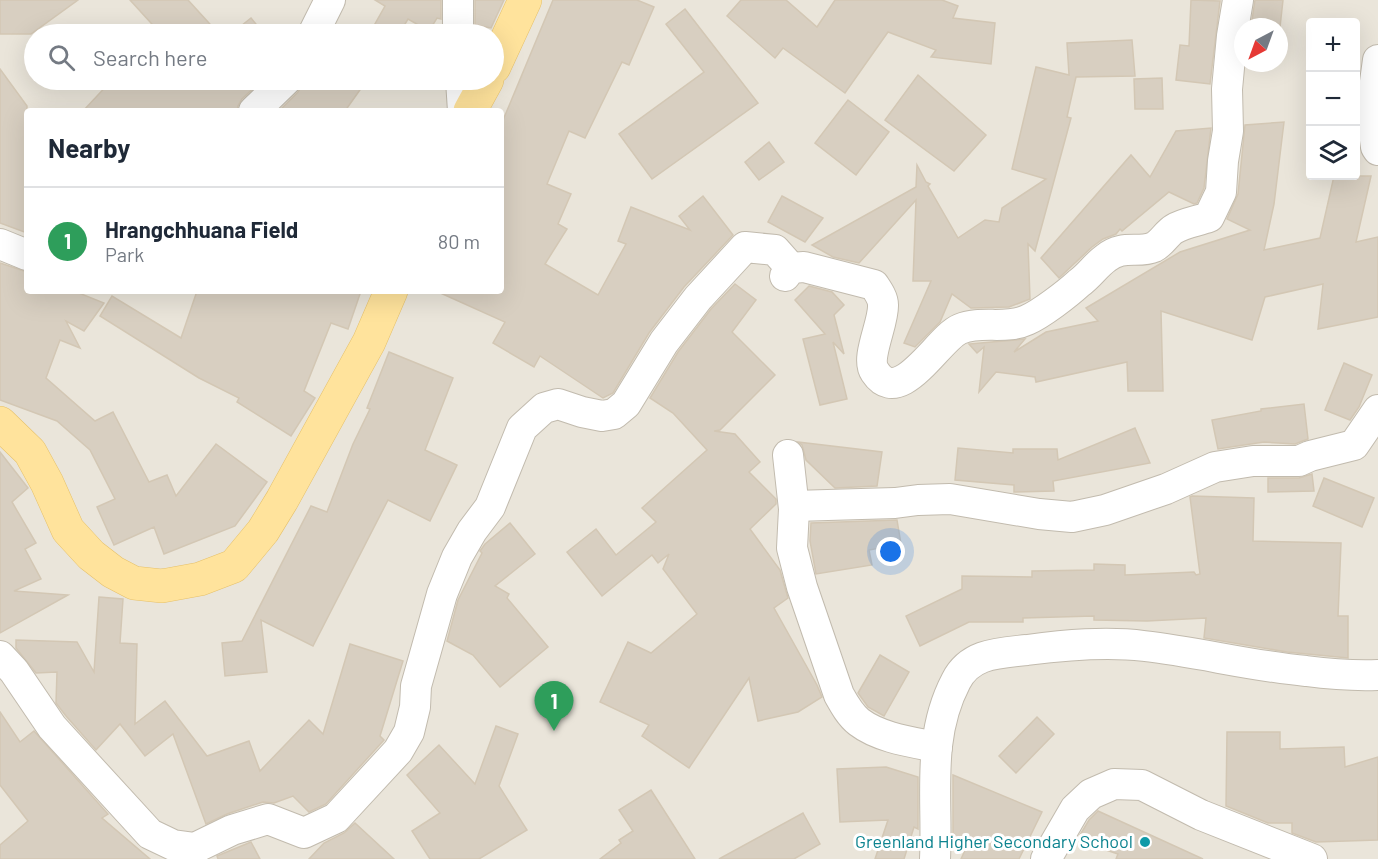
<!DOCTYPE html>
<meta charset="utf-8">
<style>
body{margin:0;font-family:Barlow,sans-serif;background:#f6f6f7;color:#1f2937}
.controls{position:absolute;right:18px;top:18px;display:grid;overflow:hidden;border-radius:6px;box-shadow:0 6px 24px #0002}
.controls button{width:54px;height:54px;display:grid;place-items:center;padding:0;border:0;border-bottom:2px solid #e0e1e3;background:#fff;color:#1f2937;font:30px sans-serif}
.compass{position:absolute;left:1234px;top:18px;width:54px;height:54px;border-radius:50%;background:#fff;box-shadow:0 6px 24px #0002;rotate:221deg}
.you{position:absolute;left:891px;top:552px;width:21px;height:21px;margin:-15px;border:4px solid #fff;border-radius:50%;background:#1a73e8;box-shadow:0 0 0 9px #1a73e833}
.badge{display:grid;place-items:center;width:39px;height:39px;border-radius:50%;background:#fc3f1d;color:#fff;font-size:20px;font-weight:700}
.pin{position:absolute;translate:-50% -50px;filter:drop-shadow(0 2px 3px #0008)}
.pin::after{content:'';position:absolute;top:32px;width:21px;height:18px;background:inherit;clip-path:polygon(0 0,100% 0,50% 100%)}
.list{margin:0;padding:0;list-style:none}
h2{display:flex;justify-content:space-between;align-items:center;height:78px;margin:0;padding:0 24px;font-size:26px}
h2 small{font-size:20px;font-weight:400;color:#747a83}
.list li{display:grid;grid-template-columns:39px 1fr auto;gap:18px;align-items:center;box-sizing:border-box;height:108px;padding:0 24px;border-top:2px solid #e0e1e3}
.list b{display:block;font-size:22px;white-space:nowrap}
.list p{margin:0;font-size:20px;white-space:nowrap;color:#747a83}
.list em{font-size:20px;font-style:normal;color:#747a83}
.icon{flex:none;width:33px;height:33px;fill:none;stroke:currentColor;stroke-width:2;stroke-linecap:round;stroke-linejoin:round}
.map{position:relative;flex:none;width:1378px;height:859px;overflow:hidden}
.search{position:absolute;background:#fff;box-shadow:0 6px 24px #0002;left:24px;top:24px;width:480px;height:66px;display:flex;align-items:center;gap:15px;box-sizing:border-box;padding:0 21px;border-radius:33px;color:#747a83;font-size:22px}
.panel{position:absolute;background:#fff;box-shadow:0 6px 24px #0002;left:24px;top:108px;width:480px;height:186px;border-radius:6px}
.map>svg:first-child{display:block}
.residential{fill:#eae5da;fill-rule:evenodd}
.building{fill:#d8cfc1;stroke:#d3c7b4;stroke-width:1.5}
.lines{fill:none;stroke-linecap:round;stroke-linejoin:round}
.minor-casing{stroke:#c2bbae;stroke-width:32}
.major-casing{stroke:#e6c16a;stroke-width:34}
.minor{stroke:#fff;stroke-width:30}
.major{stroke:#ffe39c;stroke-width:33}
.culture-dot{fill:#0f9aa8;stroke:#fff;stroke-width:2}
.labels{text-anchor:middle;stroke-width:6;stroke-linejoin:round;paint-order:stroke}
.culture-label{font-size:18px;fill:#0d838f;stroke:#fff;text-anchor:end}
</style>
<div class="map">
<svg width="1378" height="859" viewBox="0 0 1378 859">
<rect width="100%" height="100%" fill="#f6f3ec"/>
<path class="residential" d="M0 0H1378V859H0ZM1310 22H1356V176H1310ZM1243 27H1279V63H1243ZM34 34H494V80H34ZM27 111H501V291H27Z"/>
<g class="building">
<path d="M0 0H78L31 34H0Z"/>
<path d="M130 0H188L219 34H161Z"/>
<path d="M375 0H441V19L437 18 429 31 408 19 399 34H378L371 31 385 6Z"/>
<path d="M475 0H504L491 28 475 25Z"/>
<path d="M553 0H637L654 7 629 65 622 62 585 138 569 131 547 184 571 194 558 224 567 229 545 264 598 295 626 244 618 241 631 207 690 230 679 216 703 196 733 235 684 287 649 333 613 393 603 398 540 356 534 367 493 343 505 322 436 291H501V125Z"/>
<path d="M741 0H786L817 27 835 0H942L958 6 953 18 995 23 991 64 931 57 936 50 888 32 845 93 783 48 775 58 727 16Z"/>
<path d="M1191 0 1220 1 1210 84 1176 80 1180 45 1189 46Z"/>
<path d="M1255 0H1283L1280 27H1251Z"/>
<path d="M685 9 758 103 652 179 619 134 704 72 666 24Z"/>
<path d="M251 18 264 34H231Z"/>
<path d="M1132 40 1135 76 1076 77 1067 117 1071 118 1035 251 1028 244 1030 299 1009 307 971 308 952 294 940 322 915 347 904 343 931 281H913L916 200 859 263 833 257 812 245 916 187 917 165 926 182 930 184 928 186 958 238 985 220 999 222 1002 208 1046 179 1012 169 1036 67 1069 75 1067 43Z"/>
<path d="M0 69 27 106V233L0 223Z"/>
<path d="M918 75 986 135 954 171 885 120Z"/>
<path d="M1162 78 1163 109H1135L1134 79Z"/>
<path d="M112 80H262L242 99 238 106 237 111H83Z"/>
<path d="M303 80H367L345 111H279L298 92 302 85Z"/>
<path d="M848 100 889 132 856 175 815 143Z"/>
<path d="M1284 122 1274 204 1264 250 1320 238 1334 176H1371L1356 242 1378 237V317L1318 329 1323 284 1265 297 1252 340 1161 311 1163 391H1128L1127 362 1036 382 1035 377 996 372 979 392 984 347 977 353 969 344 1025 339 1014 352 1046 332 1098 321 1086 308 1180 252 1250 230 1227 219 1238 194 1245 125Z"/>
<path d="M1211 128 1204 188 1197 203 1194 204 1169 192 1122 231 1120 229 1116 234 1103 239 1092 247 1059 278 1041 258 1131 155 1150 177 1176 131Z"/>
<path d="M769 142 784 162 759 180 745 162Z"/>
<path d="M782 196 823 218 805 242 768 222Z"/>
<path d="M0 263 27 272V291H74L104 303 84 331 66 321 80 348 60 340 46 378 95 421 113 412 149 482 167 475 176 496 216 444 267 482 235 526 164 554 154 527 114 545 97 507 115 499 90 450 57 421 0 400Z"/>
<path d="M735 284 756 300 732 332 775 375 720 430 714 431 735 434 760 462 749 472 776 499V504L750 529 780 570 788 598 774 608 817 685 822 697 798 712 758 721 749 678 689 768 642 736 649 725 600 702 628 642 651 653 697 614 663 569 669 554 658 563 652 555 602 596 567 552 596 529 616 555 656 522 642 508 707 450 673 413 650 398 678 352 711 309Z"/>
<path d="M809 286 832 292 844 305 834 315 844 354 833 342 847 399 820 405 803 339 825 334 795 300Z"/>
<path d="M197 291H361L348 329 331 323 304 391 315 398 291 436 237 402 239 398 199 378 100 316 112 296 181 338Z"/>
<path d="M389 352 453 378 425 450 457 465 430 521 388 500 313 646 261 620 267 672 225 676 222 643 242 641 311 506 327 512 353 444 370 409 367 408Z"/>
<path d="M1344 363 1372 375 1359 407 1350 420 1325 410Z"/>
<path d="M1304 404 1308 439 1295 444 1264 442 1218 449 1212 420 1261 411V409Z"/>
<path d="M1135 428 1150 463 1053 481 1054 491 1014 492V485L955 480 958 448 1013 453V449H1057L1058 460Z"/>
<path d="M798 442 882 452 877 486 835 488 806 460 802 445Z"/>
<path d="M0 452 28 488 12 502 36 543 25 549 41 579 14 591 68 595 0 633Z"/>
<path d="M1312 474 1314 491 1268 492V478H1299Z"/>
<path d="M1324 478 1374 498 1362 527 1313 506Z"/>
<path d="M1192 496 1254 498 1253 541 1341 543 1338 616H1348V658L1287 652 1204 638 1206 618 1147 621 1094 620V616L1023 618V622H969L920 646 906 616 962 589V576L1032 577V571L1094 570V564L1125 565V575L1194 572 1196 575 1200 574 1190 497Z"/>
<path d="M897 520 901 544 869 550 872 565 816 574 810 541 811 523Z"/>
<path d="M510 523 535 554 495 586 509 594 507 598 548 647 500 687 473 655 447 641 458 600 482 553 480 551 485 544Z"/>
<path d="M99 597 123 599 120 643 137 644 135 724 165 701 207 756 249 741 260 771 309 720 323 734 350 644 403 661 380 736 384 740 326 804 309 812 293 796 274 803 263 802 227 814 206 824 173 734 145 756 120 724 96 750 66 716 56 703 57 672 36 673 16 648V640L77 642 94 672Z"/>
<path d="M880 655 909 672 884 716 868 707 858 693Z"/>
<path d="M0 712 20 742 34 731 108 814 102 818 150 859H0V845L28 821 0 785Z"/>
<path d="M1037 717 1054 734 1016 773 999 756Z"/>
<path d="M496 726 518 734 499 786 527 830 479 859H430L412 831 440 813 407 775 439 745 475 784Z"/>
<path d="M1227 732H1280V749L1344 747 1345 767 1378 757V840L1316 842 1292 833V823H1268L1226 806Z"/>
<path d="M886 767 918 777V829L914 827 904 859H875L888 820 840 822 837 769Z"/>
<path d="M953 775 1042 812 1019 859H961L966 848 953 843Z"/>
<path d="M651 790 695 859H600L621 843 619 840 633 831 619 810Z"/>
<path d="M1098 811 1203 859H1116L1118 854 1088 844 1080 835 1089 820Z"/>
<path d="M803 813 820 844 794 859H719Z"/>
<path d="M355 823 394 859H309L324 843 344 833Z"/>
<path d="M251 842 260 859H218L217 856Z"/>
</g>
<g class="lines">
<defs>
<g id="minor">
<path d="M458 0V34"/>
<path d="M313 34 330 0"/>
<path d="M1378 60 1371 111 1376 147 1378 150"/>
<path d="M461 80 463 111"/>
<path d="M254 111 286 80"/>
<path d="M0 244 27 255"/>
<path d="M785 276 791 268 804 267 874 285C878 291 883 298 883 305 884 323 865 358 875 372 900 410 938 338 960 329 981 320 1006 330 1027 320 1041 314 1067 294 1079 283 1089 276 1096 265 1106 258 1123 244 1138 254 1154 247 1162 243 1167 233 1174 229 1184 223 1198 221 1209 217L1221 192 1223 161 1228 131 1227 89 1232 36 1238 0"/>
<path d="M788 455 794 509 792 548 802 587 839 695C844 704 850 715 859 722 880 738 912 742 937 747"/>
<path d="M794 506 895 503 918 500 950 499 1039 514 1072 517 1105 510 1166 489 1215 467 1253 461H1299L1310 456 1354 445 1378 410"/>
<path d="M0 656 14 671 52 727 150 834 173 845 195 848 232 830 268 819 304 833 336 818 398 751 409 732 415 707 416 686 442 594 457 557 472 531 490 507 522 428 544 408 558 404 582 412 602 416 614 414 626 404 664 342 698 298 745 247 775 250 791 268"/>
<path d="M935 859C938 798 926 738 956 681 970 653 999 653 1027 650 1065 645 1106 641 1144 646 1198 652 1251 666 1306 671 1329 674 1354 676 1378 675"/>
<path d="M1046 859 1075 809 1091 794 1114 784 1142 785 1201 815 1312 859"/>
</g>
<g id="major">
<path d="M494 67 525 0"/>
<path d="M470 111 487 80"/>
<path d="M0 423 30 452 47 483 68 530 91 555 113 572 134 583 162 586 200 579 234 566 263 531 282 500 369 342 391 291"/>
</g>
</defs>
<use href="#minor" class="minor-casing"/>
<use href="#major" class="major-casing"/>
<use href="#minor" class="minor"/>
<use href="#major" class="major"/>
</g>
<circle class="culture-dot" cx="1145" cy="842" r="6"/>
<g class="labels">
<g class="culture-label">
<text x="1133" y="848">Greenland Higher Secondary School</text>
</g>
</g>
</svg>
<div class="controls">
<button>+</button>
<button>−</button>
<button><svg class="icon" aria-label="layers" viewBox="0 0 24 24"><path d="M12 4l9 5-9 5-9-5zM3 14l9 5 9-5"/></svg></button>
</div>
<svg class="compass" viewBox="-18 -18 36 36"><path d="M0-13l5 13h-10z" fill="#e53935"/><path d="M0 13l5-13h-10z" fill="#747a83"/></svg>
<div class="you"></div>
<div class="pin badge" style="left:554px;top:731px;background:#2e9e5b">1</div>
<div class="search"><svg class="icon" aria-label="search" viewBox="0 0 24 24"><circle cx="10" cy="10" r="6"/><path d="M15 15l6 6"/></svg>Search here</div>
<section class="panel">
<h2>Nearby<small></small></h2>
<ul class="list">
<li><span class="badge" style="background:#2e9e5b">1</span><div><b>Hrangchhuana Field</b><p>Park</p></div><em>80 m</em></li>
</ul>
</section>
</div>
